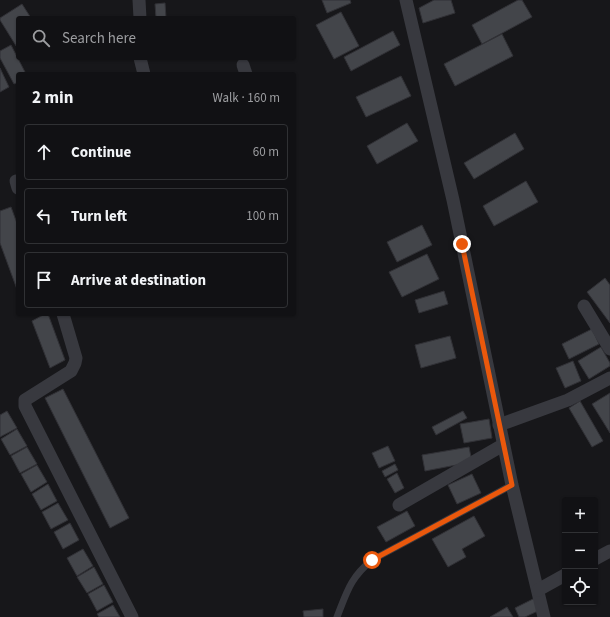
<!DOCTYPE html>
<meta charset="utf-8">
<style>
body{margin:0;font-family:"Source Sans 3",sans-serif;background:#1e1f22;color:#f1f3f6}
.controls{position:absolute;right:12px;bottom:12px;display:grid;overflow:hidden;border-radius:4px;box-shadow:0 1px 3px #0004}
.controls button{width:36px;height:36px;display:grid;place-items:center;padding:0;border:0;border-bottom:1px solid #303134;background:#111114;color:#f1f3f6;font:20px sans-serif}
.stop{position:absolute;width:12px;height:12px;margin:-9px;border:3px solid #ea580c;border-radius:50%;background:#fff}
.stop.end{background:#ea580c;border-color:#fff;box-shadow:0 1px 4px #0008}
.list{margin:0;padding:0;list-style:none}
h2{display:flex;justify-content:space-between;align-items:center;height:52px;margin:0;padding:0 16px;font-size:17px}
h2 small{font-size:13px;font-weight:400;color:#9c9da0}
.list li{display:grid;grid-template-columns:26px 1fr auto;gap:12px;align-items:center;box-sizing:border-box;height:56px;margin:0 8px 8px;padding:0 8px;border:1px solid #303134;border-radius:4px}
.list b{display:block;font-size:15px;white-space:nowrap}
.list em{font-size:13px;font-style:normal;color:#9c9da0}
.icon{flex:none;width:22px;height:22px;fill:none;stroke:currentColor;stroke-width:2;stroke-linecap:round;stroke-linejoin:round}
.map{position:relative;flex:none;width:610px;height:617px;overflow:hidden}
.search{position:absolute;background:#111114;box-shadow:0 1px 3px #0004;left:16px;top:16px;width:280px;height:44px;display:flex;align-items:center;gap:10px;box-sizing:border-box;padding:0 14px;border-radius:4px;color:#9c9da0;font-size:15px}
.panel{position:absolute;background:#111114;box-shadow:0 1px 3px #0004;left:16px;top:72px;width:280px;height:244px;border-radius:4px}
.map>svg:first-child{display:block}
.building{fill:#43454a;stroke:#313136}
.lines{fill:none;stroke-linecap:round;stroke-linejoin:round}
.lane{stroke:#38393f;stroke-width:7}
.street{stroke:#38393f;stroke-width:13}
.route{stroke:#ea580c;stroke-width:5}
</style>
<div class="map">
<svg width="610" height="617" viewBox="0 0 610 617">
<rect width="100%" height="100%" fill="#17171a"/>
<g class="building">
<path d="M322 0H350L351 3 327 13Z"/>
<path d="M434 0H451L455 13 423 23 419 8Z"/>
<path d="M518 0H522L532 17 482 44 472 25Z"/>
<path d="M165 3 166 18H156L155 4Z"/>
<path d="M22 4 31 18H18V49L0 20V18Z"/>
<path d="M341 12 359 46 334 59 316 25Z"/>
<path d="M393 31 400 45 351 71 344 57Z"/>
<path d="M502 34 513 56 455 86 444 64Z"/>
<path d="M11 45 26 74H18V82L14 84 0 58V51Z"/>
<path d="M0 68 9 87 0 92Z"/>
<path d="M401 76 411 96 366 117 356 97Z"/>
<path d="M407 123 418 141 377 164 367 146Z"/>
<path d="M515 133 524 149 474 179 464 163Z"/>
<path d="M526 181 538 202 494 226 483 206Z"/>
<path d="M11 207 18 226V292L0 243V211Z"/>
<path d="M422 225 432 245 397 262 387 242Z"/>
<path d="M427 254 439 279 402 297 389 272Z"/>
<path d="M605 278 610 285V323L587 292Z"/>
<path d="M444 291 448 304 419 313 415 300Z"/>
<path d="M45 314H48L65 360 50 368 32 321Z"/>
<path d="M592 329 599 344 569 359 562 344Z"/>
<path d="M450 336 456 358 421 368 415 345Z"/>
<path d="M601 347 610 363V366L589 379 578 361Z"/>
<path d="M573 361 581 381 565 388 556 368Z"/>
<path d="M63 389 129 518 110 528 45 398Z"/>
<path d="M610 393V433L592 404Z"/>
<path d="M580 401 603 441 592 447 569 408Z"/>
<path d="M7 411 17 428 0 437V415Z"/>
<path d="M463 411 467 418 436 435 432 427Z"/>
<path d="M489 419 492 438 464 443 460 424Z"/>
<path d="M17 429 27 446 10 455 1 439Z"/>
<path d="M388 446 395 461 379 468 372 453Z"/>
<path d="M27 447 37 464 20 473 11 456Z"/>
<path d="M469 447 472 462 425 471 422 455Z"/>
<path d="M395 464 398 470 385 477 382 471Z"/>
<path d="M37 465 47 482 31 492 21 474Z"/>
<path d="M397 473 404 488 395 493 387 479Z"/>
<path d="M472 474 481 493 457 504 448 485Z"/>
<path d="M48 484 57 501 41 510 32 494Z"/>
<path d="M58 503 68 520 51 529 42 512Z"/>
<path d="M407 511 415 526 386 542 377 527Z"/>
<path d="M474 516 485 536 462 549 466 557 448 567 432 539Z"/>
<path d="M70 523 79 540 63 549 54 532Z"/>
<path d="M83 549 93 566 77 576 67 558Z"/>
<path d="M94 567 103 584 87 593 77 577Z"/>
<path d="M104 585 113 602 97 611 88 594Z"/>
<path d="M535 598 540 610 525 617H519L515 608Z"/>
<path d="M113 605 120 617H99L97 614Z"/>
<path d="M507 607 513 617H490Z"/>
<path d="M323 609V617H304L303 611Z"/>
</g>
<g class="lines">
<path class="lane" d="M337 617C347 592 350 578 372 560L512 485"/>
<g class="street">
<path d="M139 0 140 18"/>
<path d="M406 0 453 200 512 485 544 617"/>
<path d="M140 58 144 74"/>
<path d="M243 65 246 74"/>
<path d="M16 181 18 188"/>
<path d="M584 306 610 349"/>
<path d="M63 314 76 358 75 363 71 371 25 400V406L132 617"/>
<path d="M499 425 568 400 610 378"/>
<path d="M399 505 503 445"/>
<path d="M595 559 610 551"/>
<path d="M538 590 565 575"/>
</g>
</g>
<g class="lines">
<path class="route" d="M372 560 512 485 462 244"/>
</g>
</svg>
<div class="controls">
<button>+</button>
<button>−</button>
<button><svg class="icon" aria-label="locate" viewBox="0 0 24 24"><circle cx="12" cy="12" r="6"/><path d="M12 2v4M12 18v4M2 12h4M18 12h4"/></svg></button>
</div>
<div class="stop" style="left:372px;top:560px"></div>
<div class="stop end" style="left:462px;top:244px"></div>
<div class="search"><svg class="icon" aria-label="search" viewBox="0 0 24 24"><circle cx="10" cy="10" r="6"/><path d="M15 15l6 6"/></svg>Search here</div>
<section class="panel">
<h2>2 min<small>Walk · 160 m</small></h2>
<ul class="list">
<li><svg class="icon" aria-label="ahead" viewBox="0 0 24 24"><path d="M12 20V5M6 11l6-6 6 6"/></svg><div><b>Continue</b></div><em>60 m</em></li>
<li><svg class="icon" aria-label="left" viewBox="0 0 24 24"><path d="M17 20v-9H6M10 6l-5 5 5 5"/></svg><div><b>Turn left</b></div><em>100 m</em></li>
<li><svg class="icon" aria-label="arrive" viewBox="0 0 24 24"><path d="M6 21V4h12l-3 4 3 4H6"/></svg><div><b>Arrive at destination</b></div></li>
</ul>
</section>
</div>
